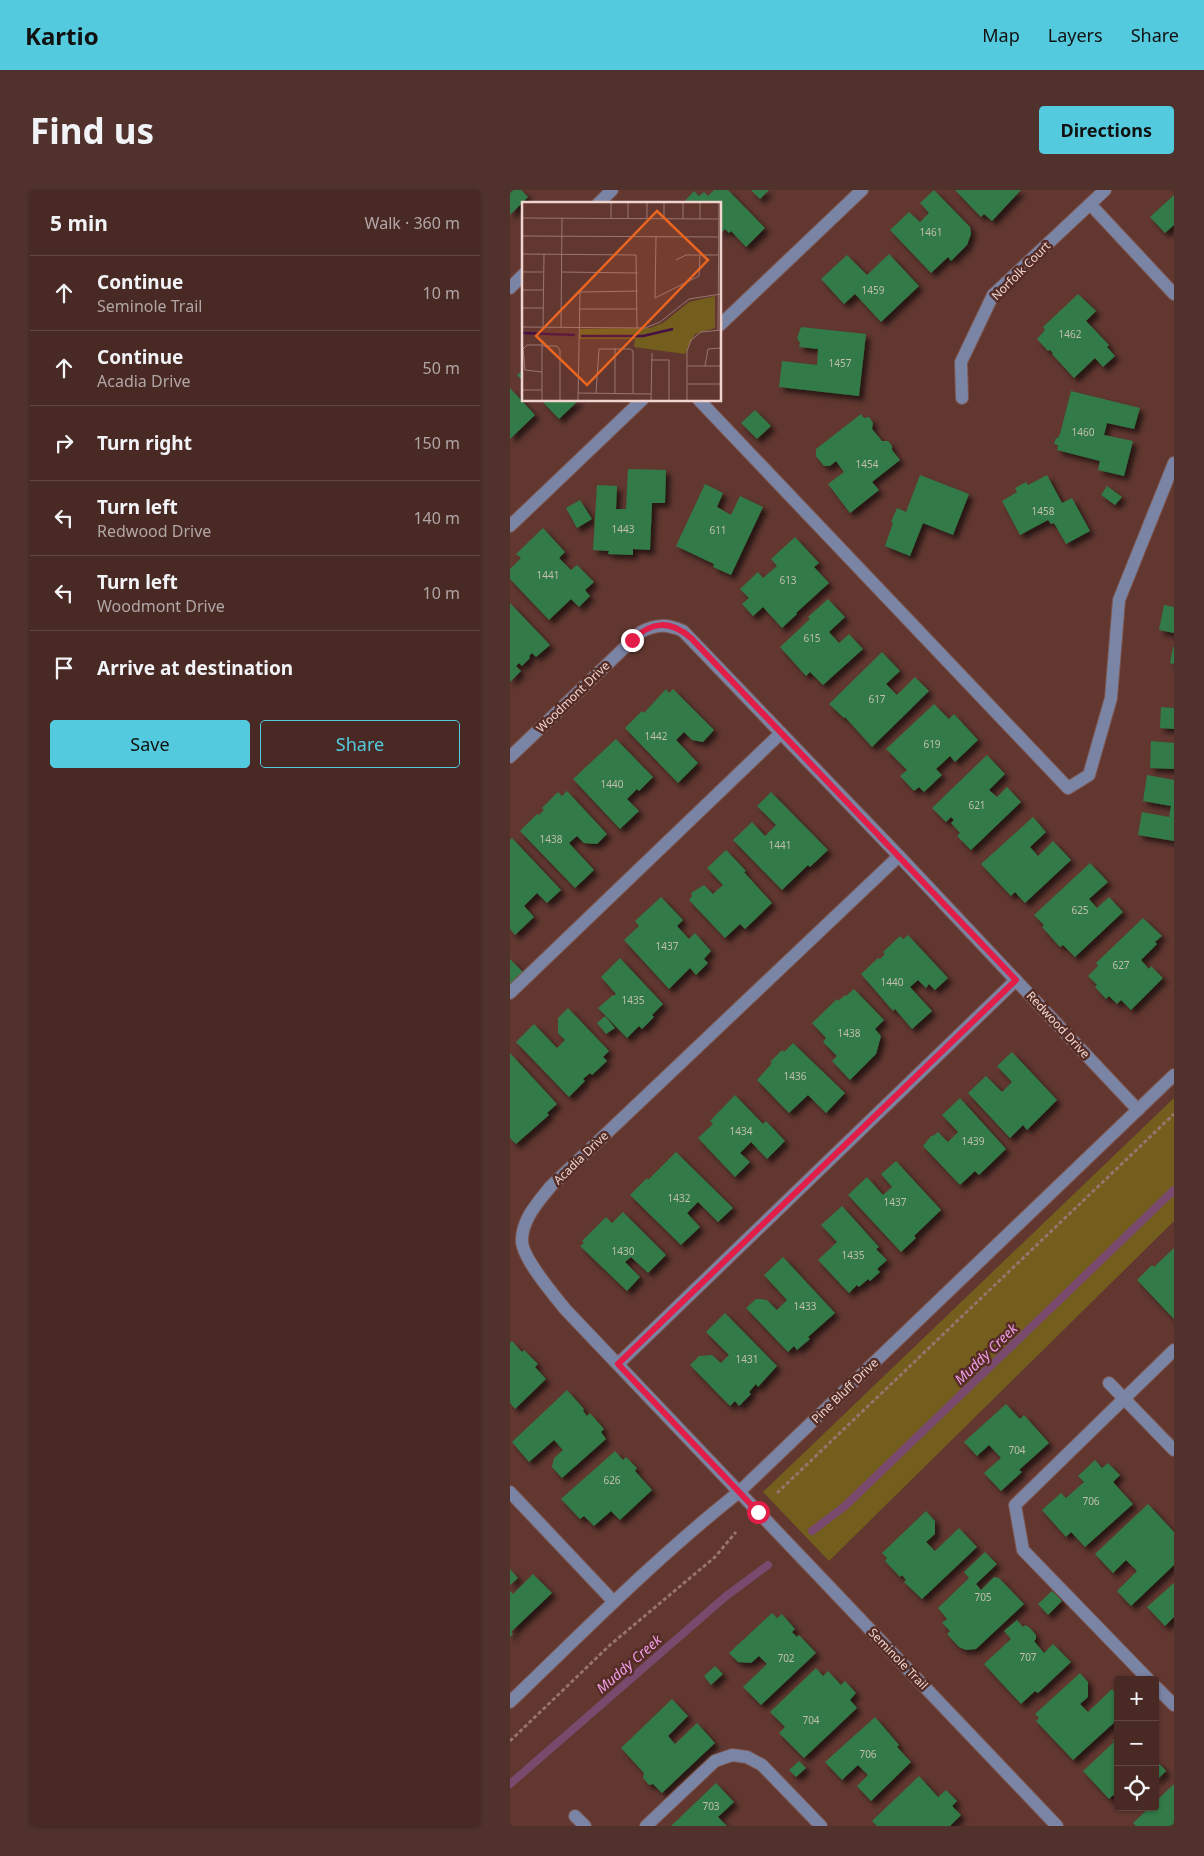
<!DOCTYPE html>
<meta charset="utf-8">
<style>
body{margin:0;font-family:"Noto Sans",sans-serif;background:#50312c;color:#f1f3f6}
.controls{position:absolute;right:15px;bottom:15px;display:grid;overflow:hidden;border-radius:5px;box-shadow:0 1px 4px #0004}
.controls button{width:45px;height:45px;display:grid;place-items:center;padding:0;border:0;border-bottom:1px solid #614541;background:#492924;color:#f1f3f6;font:25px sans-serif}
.stop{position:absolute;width:15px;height:15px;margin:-11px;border:4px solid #e11d48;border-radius:50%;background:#fff}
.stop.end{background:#e11d48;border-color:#fff;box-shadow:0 1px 5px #0008}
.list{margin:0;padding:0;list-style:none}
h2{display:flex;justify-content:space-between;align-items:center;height:65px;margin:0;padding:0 20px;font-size:21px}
h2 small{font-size:16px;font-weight:400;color:#b1a6a6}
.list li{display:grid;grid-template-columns:32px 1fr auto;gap:15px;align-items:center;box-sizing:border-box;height:75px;padding:0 20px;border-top:1px solid #614541}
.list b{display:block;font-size:19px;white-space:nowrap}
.list p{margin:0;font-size:16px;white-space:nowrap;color:#b1a6a6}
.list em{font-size:16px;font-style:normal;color:#b1a6a6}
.actions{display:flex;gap:10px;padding:15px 20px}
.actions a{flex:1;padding:11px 0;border:1px solid #54cade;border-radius:5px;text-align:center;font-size:18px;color:#54cade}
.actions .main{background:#54cade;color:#111}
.icon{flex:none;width:28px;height:28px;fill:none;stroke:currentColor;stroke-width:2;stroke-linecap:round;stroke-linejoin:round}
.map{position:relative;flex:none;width:664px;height:1636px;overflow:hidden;border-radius:5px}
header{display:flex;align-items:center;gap:30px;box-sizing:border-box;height:70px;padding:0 25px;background:#54cade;color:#111}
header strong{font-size:24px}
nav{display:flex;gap:28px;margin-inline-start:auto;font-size:18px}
.intro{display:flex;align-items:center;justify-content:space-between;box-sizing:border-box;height:120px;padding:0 30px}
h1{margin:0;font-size:35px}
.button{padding:12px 22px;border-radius:5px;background:#54cade;color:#111;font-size:18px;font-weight:700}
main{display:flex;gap:30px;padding:0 30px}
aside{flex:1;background:#492924;border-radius:5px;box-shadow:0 1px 4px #0004}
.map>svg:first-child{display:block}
.green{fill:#735e1e}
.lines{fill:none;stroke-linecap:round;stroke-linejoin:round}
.stream{stroke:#794a6e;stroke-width:8}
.building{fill:#317a46;filter:url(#shadow)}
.minor-casing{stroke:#7d5650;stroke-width:14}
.path{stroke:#98746e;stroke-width:3;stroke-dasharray:4 2.5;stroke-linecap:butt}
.minor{stroke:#7a84a4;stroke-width:12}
.route{stroke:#e11d48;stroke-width:6}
.labels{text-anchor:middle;stroke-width:5;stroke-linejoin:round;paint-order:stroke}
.number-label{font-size:10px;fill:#c0bead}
.street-label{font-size:12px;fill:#efd4cf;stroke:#552d26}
.water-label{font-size:14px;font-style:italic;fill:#f29eea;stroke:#552d26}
.inset-river{fill:none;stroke:#470f44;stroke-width:2.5}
.inset-road{fill:none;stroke:#9a7670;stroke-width:1}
.view{fill:#e96520;fill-opacity:0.15;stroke:#e96520;stroke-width:2.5}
.inset-edge{fill:none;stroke:#efd4cf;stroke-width:2.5}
</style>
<header>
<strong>Kartio</strong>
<nav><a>Map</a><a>Layers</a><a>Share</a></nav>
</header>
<div class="intro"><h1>Find us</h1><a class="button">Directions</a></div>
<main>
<aside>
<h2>5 min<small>Walk · 360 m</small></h2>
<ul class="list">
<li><svg class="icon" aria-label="ahead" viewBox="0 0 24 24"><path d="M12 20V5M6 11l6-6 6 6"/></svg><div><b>Continue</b><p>Seminole Trail</p></div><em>10 m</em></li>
<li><svg class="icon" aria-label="ahead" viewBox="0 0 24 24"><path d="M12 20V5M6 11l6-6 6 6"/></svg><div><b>Continue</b><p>Acadia Drive</p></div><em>50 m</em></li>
<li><svg class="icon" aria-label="right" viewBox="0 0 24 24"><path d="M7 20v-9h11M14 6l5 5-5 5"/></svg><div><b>Turn right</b></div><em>150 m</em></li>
<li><svg class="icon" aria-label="left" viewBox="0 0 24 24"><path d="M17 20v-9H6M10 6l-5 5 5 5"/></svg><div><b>Turn left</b><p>Redwood Drive</p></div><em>140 m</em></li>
<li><svg class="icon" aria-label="left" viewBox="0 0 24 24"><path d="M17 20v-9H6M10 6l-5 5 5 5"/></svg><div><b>Turn left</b><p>Woodmont Drive</p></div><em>10 m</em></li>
<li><svg class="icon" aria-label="arrive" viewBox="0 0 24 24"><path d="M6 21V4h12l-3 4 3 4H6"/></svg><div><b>Arrive at destination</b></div></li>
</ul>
<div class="actions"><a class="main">Save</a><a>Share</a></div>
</aside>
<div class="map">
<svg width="664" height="1636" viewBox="0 0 664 1636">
<defs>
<filter id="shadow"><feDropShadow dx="4.5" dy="4.5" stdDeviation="2.5" flood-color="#0009"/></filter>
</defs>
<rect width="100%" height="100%" fill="#613730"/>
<path class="green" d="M664 908V1031L319 1371 253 1302Z"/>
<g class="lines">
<g class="stream">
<path d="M302 1341 335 1316 664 1000"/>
<path d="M0 1594 215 1407 258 1375"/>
</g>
</g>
<g class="building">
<path d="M0 0H11L18 7 0 25Z"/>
<path d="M204 0H218L255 38 236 57 221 41 219 43 215 39 210 44V14H172L184 1 189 6 194 2 198 6Z"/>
<path d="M241 0H259L250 9Z"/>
<path d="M424 0 460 37 461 44 457 55 441 71 438 67 421 83 380 40 399 22 410 32 419 23 410 13Z"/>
<path d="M445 0H511L482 31 474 24 471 27Z"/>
<path d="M664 5V35L655 43 640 27Z"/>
<path d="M379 64 409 96 371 132 345 104 334 114 311 89 337 65 357 85Z"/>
<path d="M568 104 586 121 576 131 599 155 597 157 605 166 593 177 585 168 564 188 542 164 543 163 540 160 538 161 527 149 535 140 533 137Z"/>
<path d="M291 137 356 144 349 206 269 197 272 171 307 175 308 159 289 157 290 153 287 148Z"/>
<path d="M14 179V192L7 185Z"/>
<path d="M0 198 25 225 0 249Z"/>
<path d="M561 201 630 218 624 239 597 233 594 245 623 251 614 286 588 280 590 271 547 260 548 255 544 254 546 248H548L550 244Z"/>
<path d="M31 210H69L49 229Z"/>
<path d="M245 220 261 236 247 249 231 233Z"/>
<path d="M351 224 354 228 359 227 363 233 362 239 372 251H378L382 256V260L390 270 362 292 369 300 340 323 318 294 334 282 326 271 320 276H314L306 266V259Z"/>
<path d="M118 279 156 280 155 313H142L140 360 123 359V365L98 364 99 361 83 360 87 295 107 296 106 319H116Z"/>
<path d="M410 285 459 304 443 345 413 333 400 366 375 356 383 333 381 332 387 318 396 322Z"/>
<path d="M537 285 552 313 562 308 580 341 556 354 544 333 541 334 538 330 510 345 492 311 507 302 505 298 516 292 518 295Z"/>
<path d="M195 294 213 303 207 317 221 325 230 306 253 317 221 385 203 377 204 374 166 356Z"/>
<path d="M597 296 612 307 605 315 591 305Z"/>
<path d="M70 310 82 329 67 338 56 318Z"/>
<path d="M33 338 55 362 49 368 61 380 67 375 84 392 75 400 80 406 69 417 61 409 39 430 0 389V379L11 368 6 364Z"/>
<path d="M285 347 309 373 304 377 319 393 286 423 287 424 272 438 253 417 243 426 232 414 239 408 230 399 248 382 253 388 267 376 261 369Z"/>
<path d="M318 409 335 427 319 442 329 453 339 444 353 459 313 495 300 482 296 486 270 457 300 429 298 427Z"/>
<path d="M0 413 40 455 26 467 22 463 19 466 20 468 12 476 9 473 6 476 11 481 0 492Z"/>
<path d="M654 415 664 417V443L649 440Z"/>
<path d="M663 457H664V474L660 473Z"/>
<path d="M372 462 390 481 376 494 387 505 405 487 419 501 362 557 335 527 334 528 319 514Z"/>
<path d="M156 499 159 503 163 499 204 540 193 552 182 550 174 542 166 550 188 573 168 593 115 538 132 521 134 523Z"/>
<path d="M424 514 439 529 444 524 468 550 445 572 440 566 426 579 432 585 414 602 409 597 404 601 390 586 397 580 376 559Z"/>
<path d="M651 517 664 518V539L650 538Z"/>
<path d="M106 549 143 587 129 601 127 599 117 609 129 621 110 639 63 589Z"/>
<path d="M641 551 664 553V579L640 578Z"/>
<path d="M477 565 495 584 479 600 487 607 497 597 511 612 461 660 447 646 450 643 441 633 444 630 441 627 436 632 422 618Z"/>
<path d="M637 585 664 590V651L628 645 632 622 659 627 661 616 633 611Z"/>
<path d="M57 601 97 644 87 654 74 653 67 646 59 653 84 680 65 698 10 641 27 624 29 625 34 620 32 618 48 602 52 606Z"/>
<path d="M261 602 318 660 300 677 298 675 272 700 223 650 242 632 255 646 266 635 247 616Z"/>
<path d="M523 627 536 642 520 657 528 666 543 651 561 670 515 713 505 702 501 706 471 674Z"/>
<path d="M2 648 51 700 37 713 27 703 14 716 24 727 5 745 0 739V650Z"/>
<path d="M216 660 236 681 234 682 262 713 235 739 230 734 215 748 179 710 182 706 181 703 194 695 203 704 213 695 197 678Z"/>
<path d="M580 673 598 692 579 709 587 718 599 707 613 722 565 767 553 755 550 757 532 737 534 735 524 725Z"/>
<path d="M151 707 173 730 167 736 179 749 185 743 201 761 194 769 198 773 186 785 180 778 159 799 114 750 129 736 125 731Z"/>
<path d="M633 728 652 746 645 752 647 754 631 770 639 779 641 776 653 788 621 820 611 810 607 814 599 806 596 809 585 797 587 795 578 786 588 776 586 773Z"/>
<path d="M398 745 438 788 425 800 419 794 416 798 408 790 400 797 422 821 402 839 385 819 383 821 351 784 368 768 370 769 375 764 373 762 390 746 393 749Z"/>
<path d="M110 768 153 814 142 825 144 827 132 839 129 836 117 848 88 818 103 805 104 806 106 804 91 787Z"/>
<path d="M0 769 13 782 0 794Z"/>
<path d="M344 799 374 830 365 839 371 846 366 864 340 890 322 871 327 866 313 852 316 848 302 833 327 809 328 811 335 805 336 806Z"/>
<path d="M58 818 99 861 93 867 97 871 82 885 80 883 73 889 75 891 59 907 6 852 24 834 47 858 55 850 48 843V828Z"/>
<path d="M95 826 105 838 96 844 87 833Z"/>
<path d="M283 853 335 903 316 923 298 905 279 923 247 890 262 873 260 872 272 860 274 862Z"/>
<path d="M502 862 547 910 517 940 513 935 500 948 458 903 476 886 492 902 502 892 487 876Z"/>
<path d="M0 863 47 914 37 923 39 925 6 954 0 948Z"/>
<path d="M225 905 253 934 256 931 275 951 257 969 241 952 230 963 240 972 225 987 188 948 203 934 200 931Z"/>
<path d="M450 908 496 959 469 985 465 981 450 995 413 956 421 946H423L428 942 438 952 448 942 432 925Z"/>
<path d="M166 962 223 1018 208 1032 188 1012 177 1023 190 1037 171 1055 120 1005 137 988 138 990Z"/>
<path d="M386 971 431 1020 404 1046 406 1048 391 1062 338 1005 357 987 373 1005 382 997 371 984Z"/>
<path d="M332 1016 369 1057 366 1059 377 1070 367 1079 370 1082 360 1091 358 1089 349 1097 347 1095 339 1103 308 1070 327 1052 311 1035Z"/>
<path d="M113 1022 156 1065 138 1083 121 1067 115 1072 130 1087 117 1101 70 1056 74 1053 72 1051 96 1027 102 1033Z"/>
<path d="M664 1058V1129L627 1090 642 1075 644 1077Z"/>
<path d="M273 1067 325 1123 298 1147 300 1149 287 1160 284 1156 278 1162 236 1118 246 1109H250L257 1110 267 1120 277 1110 254 1085Z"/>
<path d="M215 1123 267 1176 248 1197 246 1194 239 1202 241 1204 229 1216 225 1211 220 1216 180 1175 189 1166 202 1165 211 1173 219 1165 196 1142Z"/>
<path d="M2 1151 12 1162 14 1160 28 1174 25 1177 36 1189 5 1219 0 1213V1153Z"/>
<path d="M57 1200 74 1219 73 1221 77 1226 80 1223 94 1239 91 1242 96 1249 52 1288 42 1277 44 1268 53 1260 44 1250 19 1272 2 1252Z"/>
<path d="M496 1214 510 1229 514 1225 539 1253 509 1280 512 1282 491 1301 474 1283 491 1268 479 1255 467 1266 454 1252Z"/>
<path d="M105 1261 113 1270 116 1267 127 1278 125 1281 142 1300 110 1330 101 1321 84 1336 74 1326 70 1329 51 1309Z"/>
<path d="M585 1270 592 1278 598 1273 610 1285 603 1292 623 1314 575 1357 561 1342 556 1347 532 1320 551 1303 556 1308 574 1292 568 1286Z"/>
<path d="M638 1314 664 1342V1375L621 1416 607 1401 627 1381 616 1370 603 1383 585 1364Z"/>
<path d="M416 1321 425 1331V1344L416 1352 425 1361 449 1338 467 1357 412 1409 394 1392 396 1390 392 1385 390 1387 375 1371 377 1368 372 1363Z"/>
<path d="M475 1362 487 1374 466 1394 471 1400 484 1387 489 1388 514 1414 466 1459 456 1460 449 1457 437 1444 440 1441 432 1433 437 1429 428 1418 459 1388 454 1382Z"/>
<path d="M0 1379 8 1388 0 1395Z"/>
<path d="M23 1384 42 1403 1 1442 3 1444 0 1447V1401L3 1404Z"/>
<path d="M664 1393V1427L655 1436 637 1417Z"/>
<path d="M542 1401 552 1411 538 1425 528 1414Z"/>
<path d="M262 1423 267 1428 272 1424 285 1439 282 1442 287 1447 289 1445 306 1463 251 1515 233 1497 257 1474 249 1466 241 1473 228 1472 219 1463Z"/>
<path d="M507 1430 513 1437 515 1435 520 1438 526 1445V1449L524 1451 534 1463 543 1454 561 1472 528 1503 525 1501 511 1514 474 1474 501 1449 494 1441Z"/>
<path d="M205 1476 213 1484 201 1495 194 1486Z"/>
<path d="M306 1478 313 1486 318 1481 331 1495 335 1491 346 1503 340 1510 347 1518 294 1568 269 1543 275 1537 260 1522Z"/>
<path d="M570 1483 578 1492V1507L570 1514 578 1522 602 1499 608 1505V1529L563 1570 526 1531 529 1528 525 1524Z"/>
<path d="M162 1509 178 1526 158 1546 165 1554 187 1533 205 1553 152 1603 143 1594 139 1595 133 1588 134 1583 111 1558Z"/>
<path d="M365 1527 389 1555 387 1557 401 1572 361 1611 347 1596 358 1585 348 1575 332 1590 315 1572Z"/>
<path d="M608 1545V1610L603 1605 599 1609 573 1581 604 1552 603 1550Z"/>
<path d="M645 1569 656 1581 645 1592Z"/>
<path d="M289 1571 296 1578 286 1587 279 1580Z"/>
<path d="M409 1586 428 1607 436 1600 447 1611 442 1616 451 1625 440 1636H367L362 1631Z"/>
<path d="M206 1593 224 1612 208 1627 217 1636H161Z"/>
<path d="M664 1594V1636H626L623 1633 640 1617H645V1612Z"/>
</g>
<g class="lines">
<defs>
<g id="minor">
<path d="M88 14 102 0"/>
<path d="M580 14 664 104"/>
<path d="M0 98 14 84"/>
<path d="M210 135 352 0"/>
<path d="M452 208 451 172 483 105 595 0"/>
<path d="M189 210 558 598 579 585 601 508 609 410 664 273"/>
<path d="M0 336 132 210"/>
<path d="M0 567 131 442C146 434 157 434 173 441L389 666 628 920"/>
<path d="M389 666 41 996C29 1011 12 1029 12 1050 11 1067 44 1105 55 1119L547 1636"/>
<path d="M0 803 271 543"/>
<path d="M108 1174 506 790"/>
<path d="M599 1193 664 1260"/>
<path d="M0 1302 104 1412"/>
<path d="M639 1490 513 1360 505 1315 664 1160"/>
<path d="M645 1496 664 1515"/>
<path d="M0 1512C75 1440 148 1366 229 1302L664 885"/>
<path d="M65 1626 75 1636"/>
<path d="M136 1636 205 1571 222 1565 237 1567 252 1575 311 1636"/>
</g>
</defs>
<use href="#minor" class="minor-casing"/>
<g class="path">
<path d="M267 1303 664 924"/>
<path d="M0 1551 100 1455 205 1367 226 1342"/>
</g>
<use href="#minor" class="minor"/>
</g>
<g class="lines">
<path class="route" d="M122 450C142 431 160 430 181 448L506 790 108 1174 248 1322"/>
</g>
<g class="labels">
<g class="number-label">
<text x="421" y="46">1461</text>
<text x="363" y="104">1459</text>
<text x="560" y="148">1462</text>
<text x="330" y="177">1457</text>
<text x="573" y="246">1460</text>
<text x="357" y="278">1454</text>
<text x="533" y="325">1458</text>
<text x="113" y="343">1443</text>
<text x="208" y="344">611</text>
<text x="38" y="389">1441</text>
<text x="278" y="394">613</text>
<text x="302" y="452">615</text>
<text x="367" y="513">617</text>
<text x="146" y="550">1442</text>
<text x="422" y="558">619</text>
<text x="102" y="598">1440</text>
<text x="467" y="619">621</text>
<text x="41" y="653">1438</text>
<text x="270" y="659">1441</text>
<text x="570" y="724">625</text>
<text x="157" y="760">1437</text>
<text x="611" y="779">627</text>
<text x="382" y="796">1440</text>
<text x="123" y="814">1435</text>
<text x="339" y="847">1438</text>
<text x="285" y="890">1436</text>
<text x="231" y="945">1434</text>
<text x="463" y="955">1439</text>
<text x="169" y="1012">1432</text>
<text x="385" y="1016">1437</text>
<text x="113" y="1065">1430</text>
<text x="343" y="1069">1435</text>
<text x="295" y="1120">1433</text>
<text x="237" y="1173">1431</text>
<text x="507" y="1264">704</text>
<text x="102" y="1294">626</text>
<text x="581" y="1315">706</text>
<text x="473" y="1411">705</text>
<text x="518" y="1471">707</text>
<text x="276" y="1472">702</text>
<text x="301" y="1534">704</text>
<text x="358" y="1568">706</text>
<text x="201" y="1620">703</text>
</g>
<g class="street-label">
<text transform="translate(511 81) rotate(-45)" y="4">Norfolk Court</text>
<text transform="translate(63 507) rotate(-44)" y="4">Woodmont Drive</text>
<text transform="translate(548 835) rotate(47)" y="4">Redwood Drive</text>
<text transform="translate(71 968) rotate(-44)" y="4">Acadia Drive</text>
<text transform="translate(335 1201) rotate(-44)" y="4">Pine Bluff Drive</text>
<text transform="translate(388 1469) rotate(46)" y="4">Seminole Trail</text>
</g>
<g class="water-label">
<text transform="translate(476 1164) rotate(-44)" y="5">Muddy Creek</text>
<text transform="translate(119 1474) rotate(-41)" y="5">Muddy Creek</text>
</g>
</g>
<g transform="translate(12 12)">
<rect width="199" height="199" fill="#613730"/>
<path d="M193 94V126L173 132 163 152 112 145 113 137H58V127L128 126 141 121 167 100Z" fill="#735e1e"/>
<path class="inset-river" d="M0 131 53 133M59 134H121L151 127"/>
<path class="inset-road" d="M89 0V16M0 16 197 17M106 16V0M125 16V0M142 17V0M161 17V0M178 17V0M0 34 197 35M134 35 133 96 177 74 178 53M0 52 114 53 115 126M154 58 164 53H196M0 70H21M39 70 116 71M0 88H21M0 106H21M57 107H115M0 125 123 126 138 120 167 97 199 92M21 125 22 52M39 125 40 16M196 128 197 0M20 144H35L38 148V198M129 158H147V198M165 164H199M183 164 186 147 199 146M20 170 3 168 1 147 5 143H20M165 182H199M0 188H20M56 191 129 192M74 191 77 147H108L111 149V191M93 191V146M20 198V138M56 198 58 90 116 89M129 198 130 151M165 198V149L169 138 179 130 199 128"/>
<path class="view" d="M135 9 186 58 65 183 14 134Z"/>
<rect width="199" height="199" class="inset-edge"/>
</g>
</svg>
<div class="controls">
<button>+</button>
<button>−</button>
<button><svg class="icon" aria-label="locate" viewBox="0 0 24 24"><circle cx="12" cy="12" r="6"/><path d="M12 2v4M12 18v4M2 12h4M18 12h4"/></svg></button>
</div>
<div class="stop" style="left:248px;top:1322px"></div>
<div class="stop end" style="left:122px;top:450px"></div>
</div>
</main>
